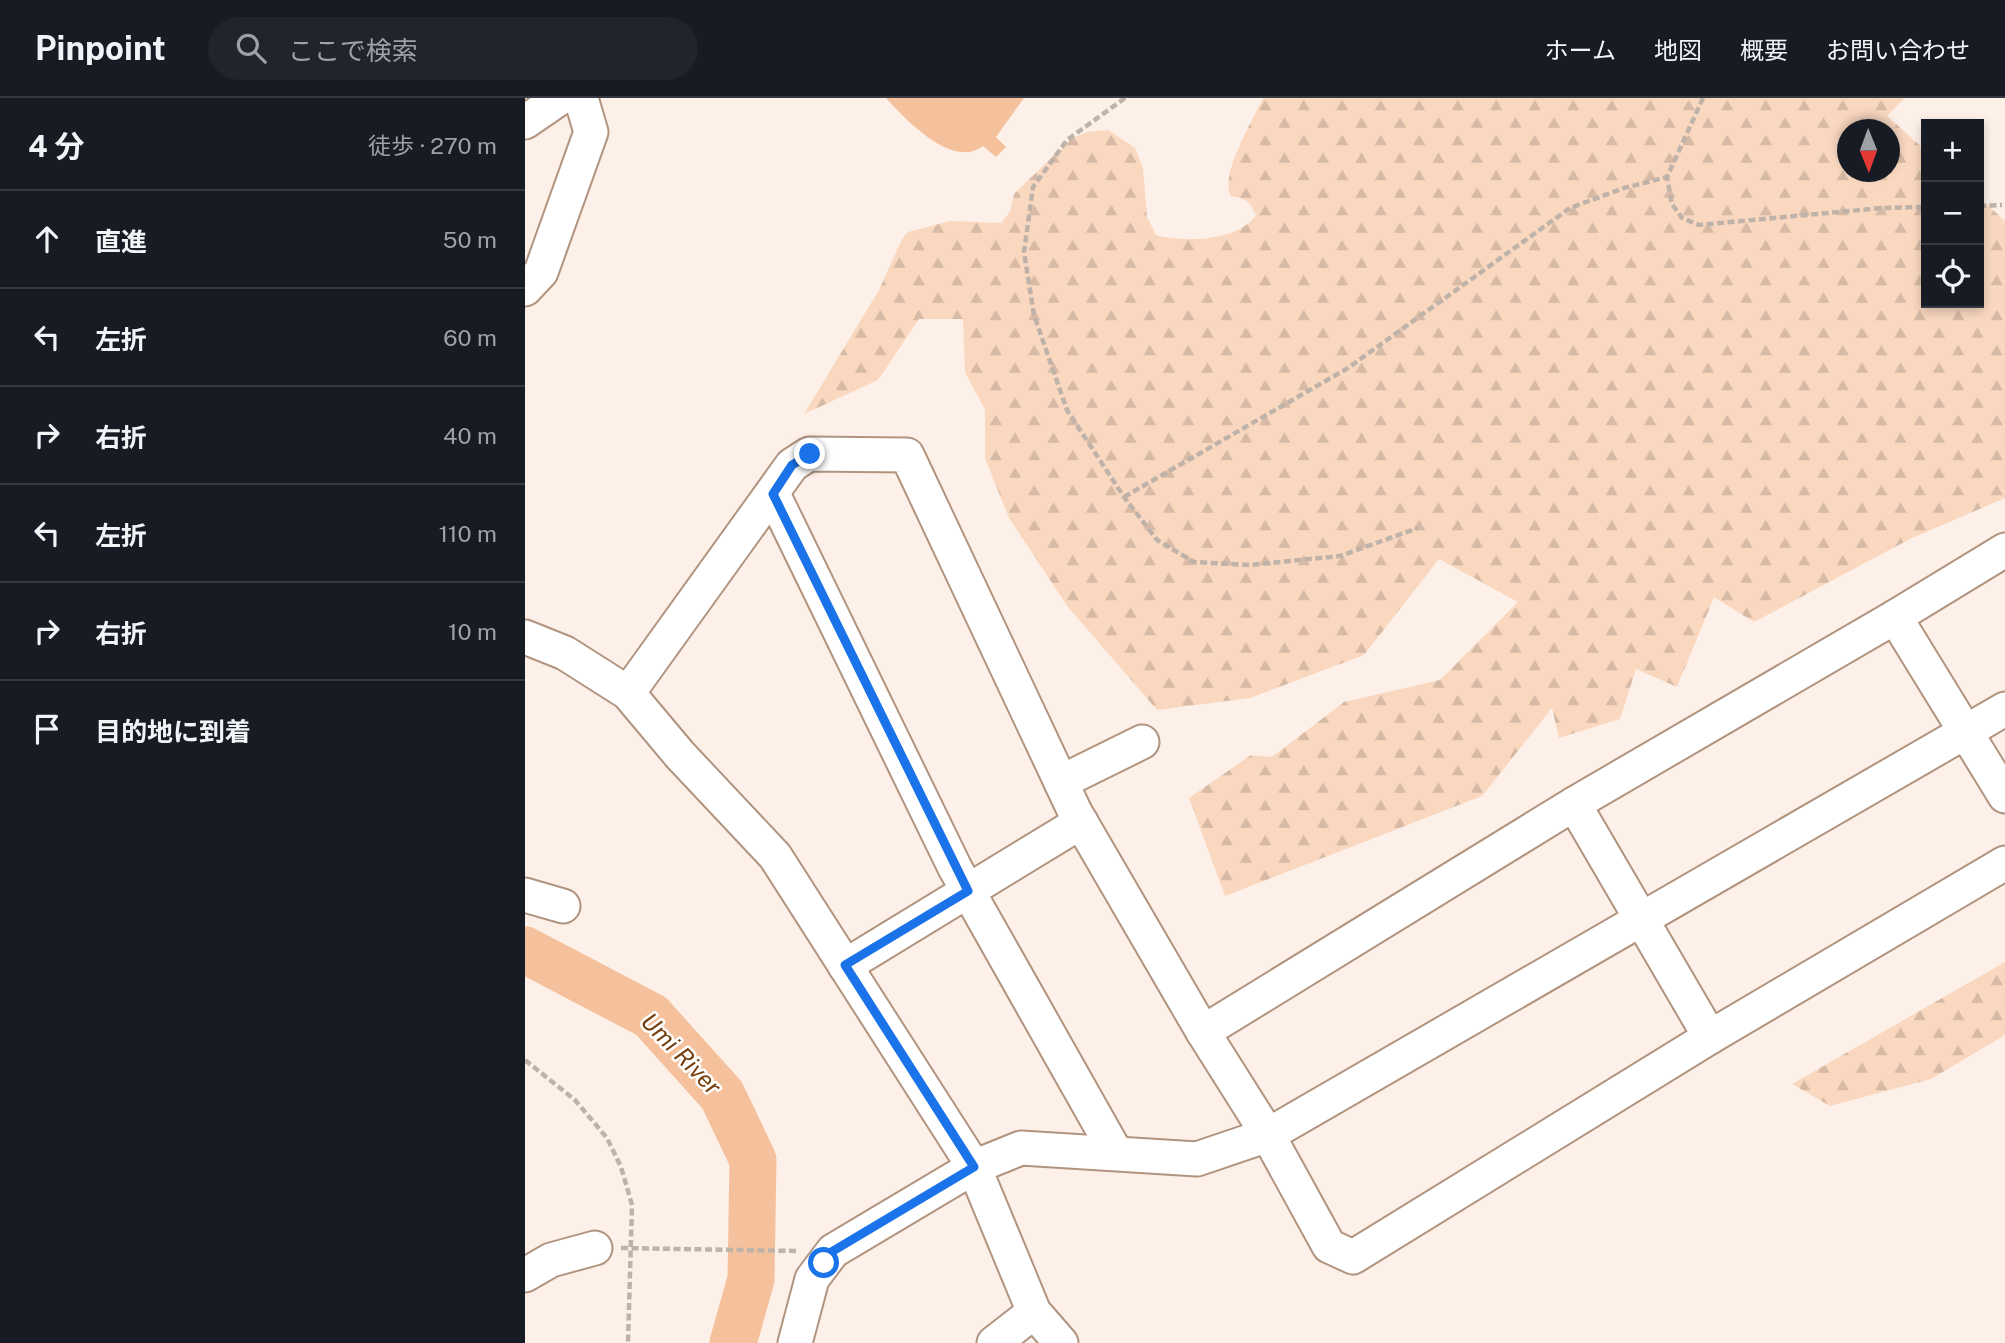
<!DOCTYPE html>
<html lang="ja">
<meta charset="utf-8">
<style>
body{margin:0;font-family:"Public Sans","Noto Sans JP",sans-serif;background:#20242c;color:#f1f3f6}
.controls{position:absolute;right:21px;top:21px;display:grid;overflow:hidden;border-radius:0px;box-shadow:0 4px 10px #0003}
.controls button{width:63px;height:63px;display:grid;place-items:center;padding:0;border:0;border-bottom:2px solid #363941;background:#171b24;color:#f1f3f6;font:35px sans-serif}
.compass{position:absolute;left:1312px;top:21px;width:63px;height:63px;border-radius:50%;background:#171b24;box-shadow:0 4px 10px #0003;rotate:179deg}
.stop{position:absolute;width:21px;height:21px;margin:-16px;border:5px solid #1a73e8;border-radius:50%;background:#fff}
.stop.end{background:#1a73e8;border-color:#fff;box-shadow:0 2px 7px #0008}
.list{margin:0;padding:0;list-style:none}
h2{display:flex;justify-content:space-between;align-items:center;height:91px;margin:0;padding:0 28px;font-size:30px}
h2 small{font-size:23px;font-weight:400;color:#9ea1a6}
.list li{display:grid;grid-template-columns:46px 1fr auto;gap:21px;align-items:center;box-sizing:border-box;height:98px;padding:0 28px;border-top:2px solid #363941}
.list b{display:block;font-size:26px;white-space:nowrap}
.list em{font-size:23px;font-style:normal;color:#9ea1a6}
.icon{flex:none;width:38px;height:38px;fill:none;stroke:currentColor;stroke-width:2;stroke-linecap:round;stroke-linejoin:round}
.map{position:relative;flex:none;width:1480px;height:1245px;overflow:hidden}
header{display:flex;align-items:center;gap:42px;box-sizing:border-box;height:98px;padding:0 35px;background:#171b24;border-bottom:2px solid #363941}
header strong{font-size:33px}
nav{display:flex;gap:38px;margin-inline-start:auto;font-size:24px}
.search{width:490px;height:63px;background:#20242c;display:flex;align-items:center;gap:18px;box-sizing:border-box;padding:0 24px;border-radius:38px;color:#9ea1a6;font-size:26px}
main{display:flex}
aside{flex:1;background:#171b24}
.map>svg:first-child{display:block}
.forest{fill:url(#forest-firs);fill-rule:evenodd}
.water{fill:#f5c19c}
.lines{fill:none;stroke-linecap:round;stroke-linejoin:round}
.river{stroke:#f5c19c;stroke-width:47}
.minor-casing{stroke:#b1947f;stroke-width:37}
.path{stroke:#beb2a9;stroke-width:4.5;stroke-dasharray:7 3.5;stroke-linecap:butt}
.minor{stroke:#fff;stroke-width:33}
.route{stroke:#1a73e8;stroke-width:9}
.labels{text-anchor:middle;stroke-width:5;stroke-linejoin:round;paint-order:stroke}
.water-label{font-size:24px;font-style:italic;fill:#753f0d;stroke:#fff}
</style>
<header>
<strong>Pinpoint</strong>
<div class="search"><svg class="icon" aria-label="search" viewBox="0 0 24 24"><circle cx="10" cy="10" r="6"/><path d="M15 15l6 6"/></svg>ここで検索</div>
<nav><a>ホーム</a><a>地図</a><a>概要</a><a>お問い合わせ</a></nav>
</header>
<main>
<aside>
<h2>4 分<small>徒歩 · 270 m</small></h2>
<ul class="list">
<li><svg class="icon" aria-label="ahead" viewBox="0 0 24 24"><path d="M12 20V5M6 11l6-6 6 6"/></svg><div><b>直進</b></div><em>50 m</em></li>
<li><svg class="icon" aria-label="left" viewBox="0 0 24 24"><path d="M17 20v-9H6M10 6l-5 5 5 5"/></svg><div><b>左折</b></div><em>60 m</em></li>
<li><svg class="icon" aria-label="right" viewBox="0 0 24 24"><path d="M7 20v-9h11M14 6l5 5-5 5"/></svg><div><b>右折</b></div><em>40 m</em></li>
<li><svg class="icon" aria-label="left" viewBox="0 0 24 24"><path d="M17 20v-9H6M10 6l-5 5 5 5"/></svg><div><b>左折</b></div><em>110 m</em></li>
<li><svg class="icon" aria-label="right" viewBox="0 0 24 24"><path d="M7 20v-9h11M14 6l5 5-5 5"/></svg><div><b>右折</b></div><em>10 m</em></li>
<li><svg class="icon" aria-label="arrive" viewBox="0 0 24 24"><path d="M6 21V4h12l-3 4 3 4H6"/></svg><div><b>目的地に到着</b></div></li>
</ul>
</aside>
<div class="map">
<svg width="1480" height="1245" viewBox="0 0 1480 1245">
<defs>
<pattern id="forest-firs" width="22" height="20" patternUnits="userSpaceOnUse" patternTransform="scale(1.75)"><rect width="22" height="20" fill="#fad8c0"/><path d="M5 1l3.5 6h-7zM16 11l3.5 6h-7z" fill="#d7baa5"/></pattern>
</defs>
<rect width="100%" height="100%" fill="#fdf0e8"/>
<g class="forest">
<path d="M738 0H1380L1362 18 1401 53V205H1454V99L1480 123V400L1385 441 1229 524 1189 499 1152 589 1111 571 1095 621 1034 640 1027 610 957 698 700 798 664 700 726 657 747 659 819 604 915 582 993 504 914 461 839 557 725 600 632 612 543 509 484 420 460 360V312L440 274 438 221H394L353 282 279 316 354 192 377 141 383 134 425 123 476 125 485 114 489 96 546 41 562 34 583 32 610 50 618 70 622 119 631 137C659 145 714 143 731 117 725 104 721 100 706 98 694 77 728 22 738 0ZM1322 32H1364V74H1322Z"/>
<path d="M1480 864V937L1406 981 1305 1008 1267 986Z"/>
</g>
<g class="water">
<path d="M361 0H499L471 39 481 49 471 59 458 48C428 72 380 21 361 0Z"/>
<path d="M218 1169 239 1170 231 1245H202Z"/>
</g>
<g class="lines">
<path class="river" d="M0 852 126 918 197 997 228 1062 226 1181 208 1245"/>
<defs>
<g id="minor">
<path d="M0 24 35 0"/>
<path d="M0 191 16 174 66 34 56 0"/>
<path d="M248 396 430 770 591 1055"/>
<path d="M1370 519 1480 698"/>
<path d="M0 539 40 555 103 595 155 657 250 758 449 1069 509 1214 536 1245"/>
<path d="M103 595 267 367 284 356 382 357 550 714 678 934 743 1037 804 1148 828 1159 1185 939 1480 765"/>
<path d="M536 684 617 644"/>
<path d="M1049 706 1185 939"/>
<path d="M0 797 38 808"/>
<path d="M320 868 556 724"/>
<path d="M678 934 1049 706 1370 519 1480 452"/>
<path d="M0 1177 26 1162 70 1150"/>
<path d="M270 1245 287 1181 308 1153 449 1069 496 1050 672 1061 743 1037 1480 611"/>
<path d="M469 1245 509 1214"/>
</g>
</defs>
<use href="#minor" class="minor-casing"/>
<g class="path">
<path d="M600 0 542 42 508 89 499 154 509 217 542 312 599 399 632 442 669 464 725 467 815 458 893 430"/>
<path d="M1178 0 1142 79 1147 106 1157 120 1174 127 1356 110 1401 109"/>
<path d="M1454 108 1477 107"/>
<path d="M599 399 823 270 1045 110 1099 90 1142 79"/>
<path d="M0 962 50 1002 82 1040 96 1069 107 1107 103 1245"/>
<path d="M96 1150 272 1153"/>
</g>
<use href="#minor" class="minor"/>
</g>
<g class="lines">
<path class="route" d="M285 356 267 367 248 396 443 793 320 867 449 1069 308 1153 299 1165"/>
</g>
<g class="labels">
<g class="water-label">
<text transform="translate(156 956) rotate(46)" y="8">Umi River</text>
</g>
</g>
</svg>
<div class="controls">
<button>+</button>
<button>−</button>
<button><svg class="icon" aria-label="locate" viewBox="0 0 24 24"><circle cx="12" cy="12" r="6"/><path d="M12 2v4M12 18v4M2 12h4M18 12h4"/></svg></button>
</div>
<svg class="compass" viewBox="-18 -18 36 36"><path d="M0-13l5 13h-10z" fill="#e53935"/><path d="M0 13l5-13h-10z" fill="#9ea1a6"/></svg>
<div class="stop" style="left:299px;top:1165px"></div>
<div class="stop end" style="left:285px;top:356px"></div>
</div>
</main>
